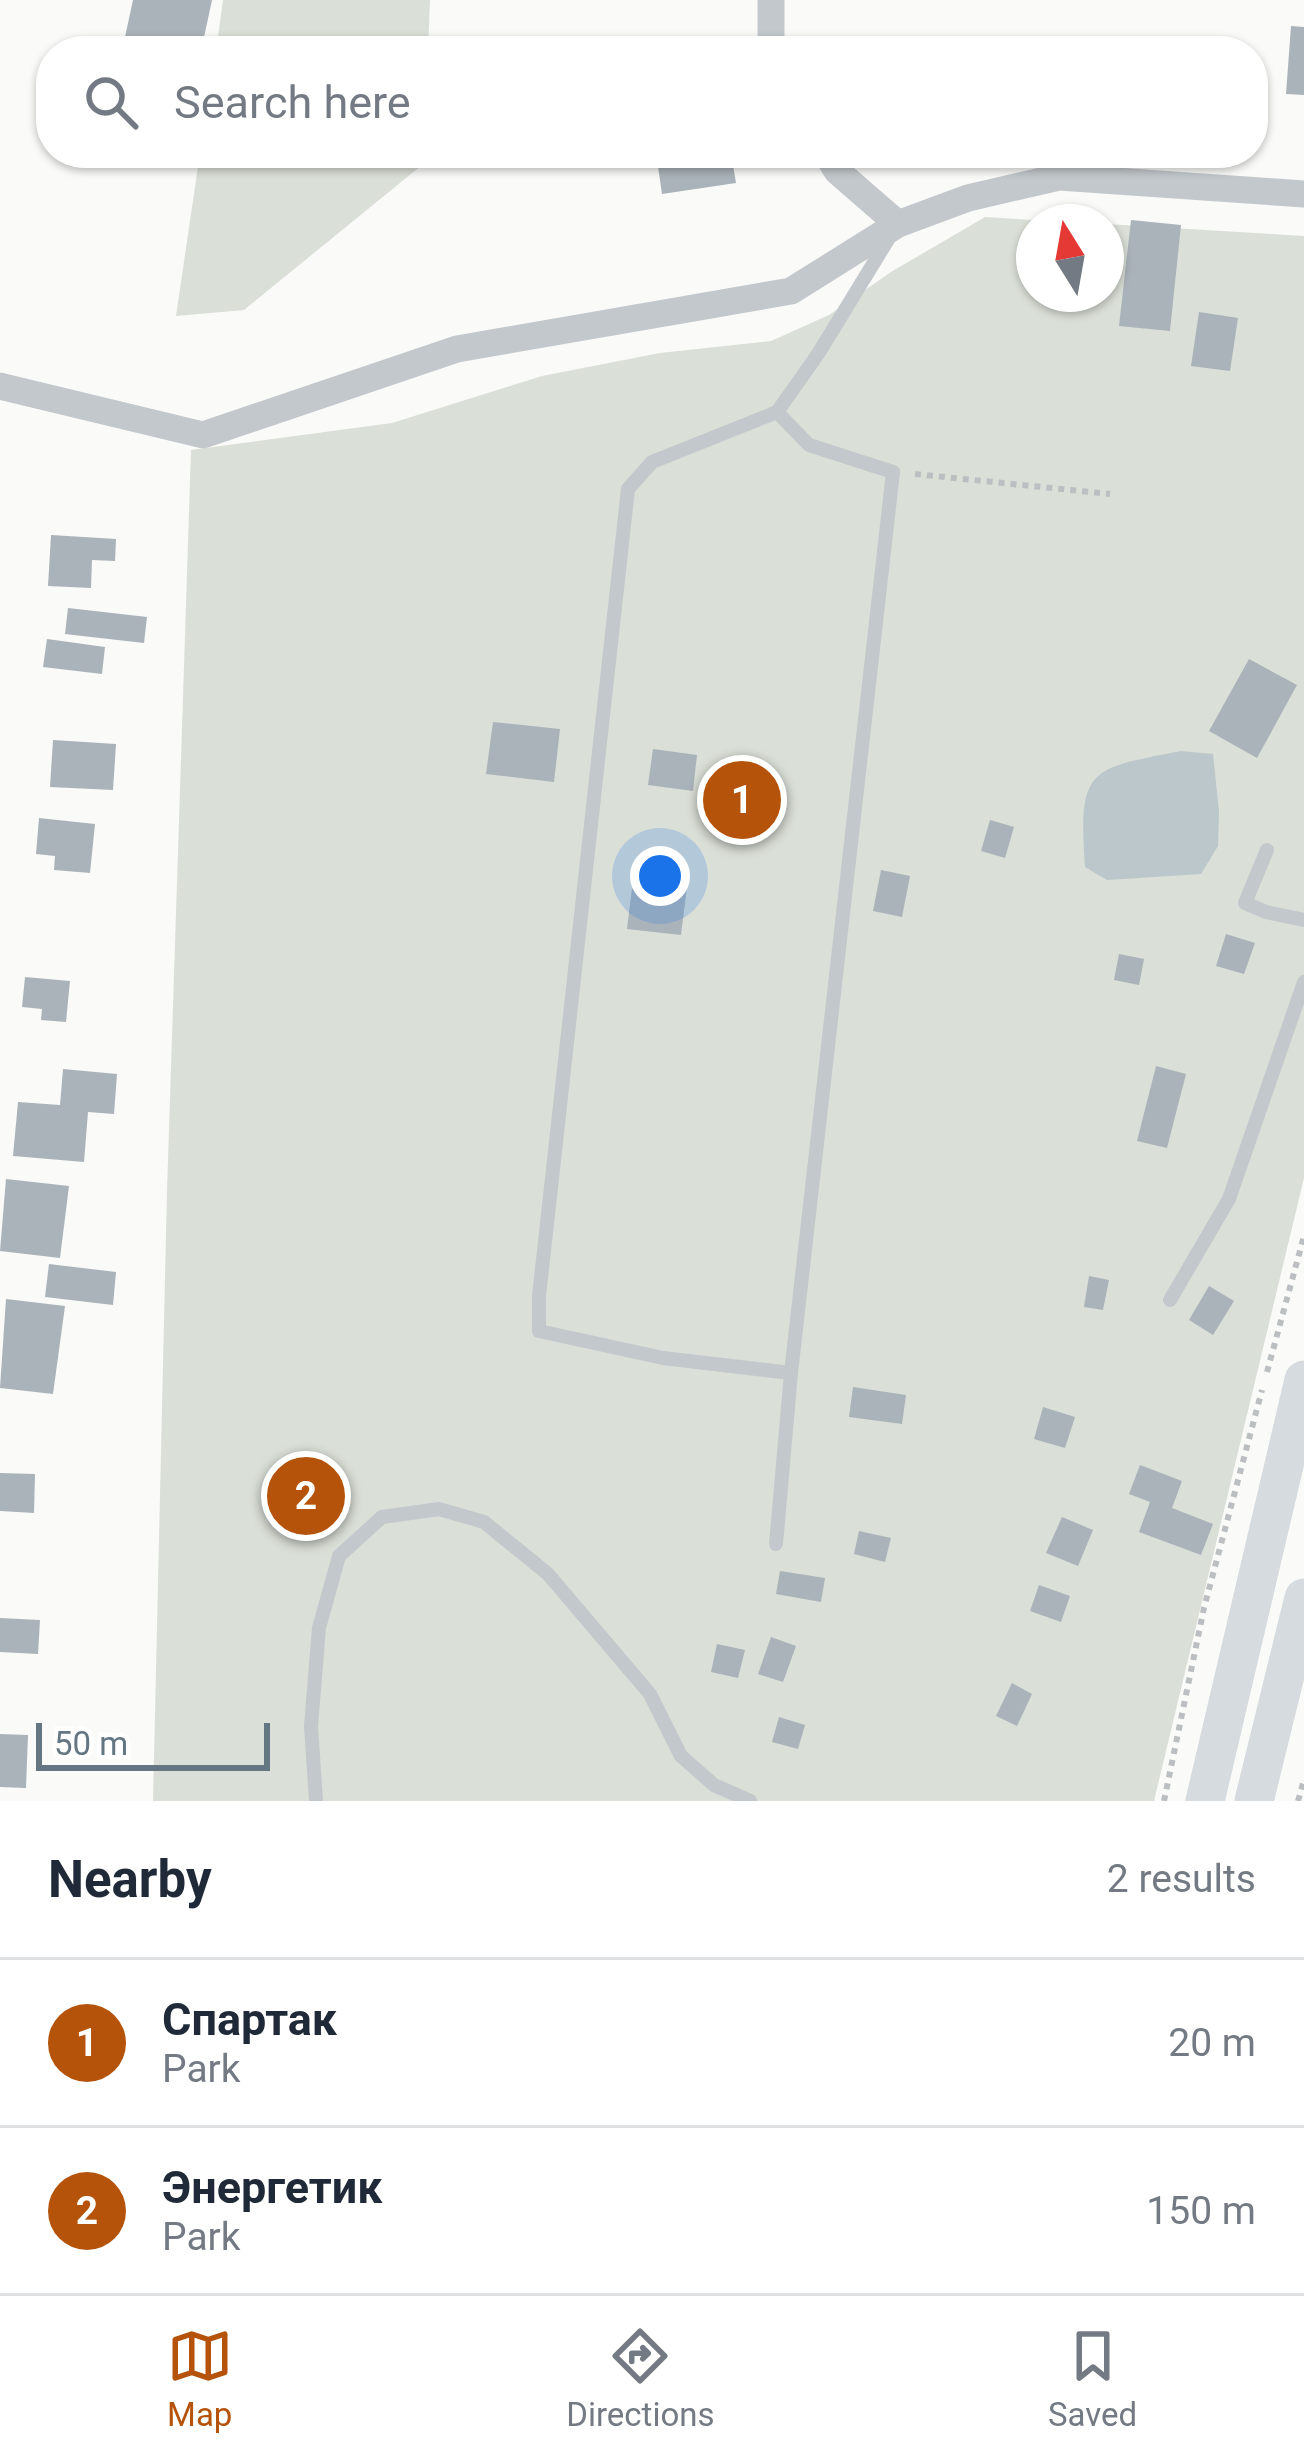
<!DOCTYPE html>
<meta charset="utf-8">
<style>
body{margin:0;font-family:Roboto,sans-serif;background:#f6f6f7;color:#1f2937}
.compass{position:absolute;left:1016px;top:204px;width:108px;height:108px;border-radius:50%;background:#fff;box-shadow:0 3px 9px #0004;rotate:349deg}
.scale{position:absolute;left:36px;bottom:30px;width:234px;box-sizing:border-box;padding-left:12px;border:6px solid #657683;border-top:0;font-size:33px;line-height:42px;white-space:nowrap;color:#657683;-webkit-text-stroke:9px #fff;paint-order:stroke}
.you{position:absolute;left:660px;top:876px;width:42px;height:42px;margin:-30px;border:9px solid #fff;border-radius:50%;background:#1a73e8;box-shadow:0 0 0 18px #1a73e833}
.badge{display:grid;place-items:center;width:78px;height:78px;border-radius:50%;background:#b45309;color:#fff;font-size:39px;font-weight:700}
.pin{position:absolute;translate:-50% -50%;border:6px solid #fff;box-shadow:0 3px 12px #0006}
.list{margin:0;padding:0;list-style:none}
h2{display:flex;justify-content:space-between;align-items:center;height:156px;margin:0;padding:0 48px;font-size:51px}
h2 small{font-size:39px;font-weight:400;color:#747a83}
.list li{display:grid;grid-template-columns:78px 1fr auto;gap:36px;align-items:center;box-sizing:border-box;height:168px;padding:0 48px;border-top:3px solid #e0e1e3}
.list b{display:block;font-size:45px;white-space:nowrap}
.list p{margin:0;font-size:39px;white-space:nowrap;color:#747a83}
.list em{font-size:39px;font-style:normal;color:#747a83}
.icon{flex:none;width:66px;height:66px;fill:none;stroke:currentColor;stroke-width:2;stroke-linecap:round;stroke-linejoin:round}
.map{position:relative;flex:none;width:1304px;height:1801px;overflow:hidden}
.search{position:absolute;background:#fff;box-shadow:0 3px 9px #0004;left:36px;right:36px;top:36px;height:132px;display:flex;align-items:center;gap:30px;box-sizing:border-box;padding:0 42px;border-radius:48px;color:#747a83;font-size:45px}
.sheet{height:492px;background:#fff}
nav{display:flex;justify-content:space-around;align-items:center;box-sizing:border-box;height:168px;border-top:3px solid #e0e1e3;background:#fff;font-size:33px;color:#747a83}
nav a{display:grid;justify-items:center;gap:6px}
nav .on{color:#b45309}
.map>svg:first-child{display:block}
.green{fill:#dadfd7}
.water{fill:#bbc7cb}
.building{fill:#aab3b9}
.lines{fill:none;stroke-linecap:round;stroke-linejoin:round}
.path{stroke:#bbbfc2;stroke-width:6;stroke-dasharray:6 6;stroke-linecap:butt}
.lane{stroke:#c3c8cc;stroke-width:14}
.street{stroke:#c3c8cc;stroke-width:27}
.secondary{stroke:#d6dbdf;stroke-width:39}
</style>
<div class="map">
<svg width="1304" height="1801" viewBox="0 0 1304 1801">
<rect width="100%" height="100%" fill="#fafaf8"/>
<g class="green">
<path d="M223 0H430L428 51H216Z"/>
<path d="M200 153H423L422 165 244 310 176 316Z"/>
<path d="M985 217 1067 222H1034V294H1106V224L1304 236V1178L1154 1801H153L167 1191 191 450 392 423 542 376 660 353 771 341 829 315 891 272Z"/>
</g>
<path class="water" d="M1181 751 1213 754 1219 812 1218 846 1201 874 1107 880 1085 867C1078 767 1089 769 1181 751Z"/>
<g class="building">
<path d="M133 0H212L201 51H122Z"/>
<path d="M1291 26 1304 27V95L1286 94Z"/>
<path d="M656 153H731L736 183 662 194Z"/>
<path d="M1131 220 1181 225 1170 331 1119 326Z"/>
<path d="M1199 312 1238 318 1230 371 1191 366Z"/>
<path d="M51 535 116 539 115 561 92 560 91 588 48 586Z"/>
<path d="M68 608 147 617 144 643 65 634Z"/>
<path d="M47 639 105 647 102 674 43 667Z"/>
<path d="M1249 659 1297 685 1257 758 1209 731Z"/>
<path d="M493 722 560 729 554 782 486 774Z"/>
<path d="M53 740 116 744 113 790 50 787Z"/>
<path d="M653 749 697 755 693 791 648 785Z"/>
<path d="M39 818 95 824 90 873 54 870 55 856 36 854Z"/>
<path d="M990 820 1014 827 1005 858 981 851Z"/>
<path d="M635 864 689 871 681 935 627 929Z"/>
<path d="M881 870 910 876 902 917 873 911Z"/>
<path d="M1226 934 1255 943 1244 974 1216 966Z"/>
<path d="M1119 954 1144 959 1139 985 1114 980Z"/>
<path d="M25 977 70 981 66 1022 41 1020 42 1009 22 1007Z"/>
<path d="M1156 1066 1186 1074 1167 1148 1137 1141Z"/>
<path d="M63 1069 117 1074 114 1114 88 1112 84 1162 13 1156 18 1102 60 1105Z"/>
<path d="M6 1179 69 1186 60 1258 0 1251Z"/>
<path d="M49 1264 116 1272 113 1305 45 1297Z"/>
<path d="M1089 1276 1109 1280 1103 1310 1084 1307Z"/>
<path d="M1209 1286 1234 1301 1213 1335 1189 1320Z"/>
<path d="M6 1299 65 1306 53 1394 0 1388Z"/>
<path d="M853 1387 906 1395 902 1424 849 1417Z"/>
<path d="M1043 1407 1075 1417 1065 1448 1034 1439Z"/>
<path d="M1140 1465 1182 1481 1172 1508 1213 1524 1201 1555 1139 1532 1150 1502 1129 1494Z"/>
<path d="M0 1473 35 1474 34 1513 0 1511Z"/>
<path d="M1062 1517 1093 1530 1078 1566 1046 1553Z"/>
<path d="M859 1531 891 1538 885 1562 854 1554Z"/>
<path d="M780 1571 825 1578 821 1602 776 1594Z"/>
<path d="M1039 1585 1070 1596 1061 1622 1030 1611Z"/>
<path d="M0 1618 40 1620 38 1654 0 1652Z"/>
<path d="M771 1637 796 1646 783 1682 758 1674Z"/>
<path d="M717 1644 745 1650 738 1678 711 1672Z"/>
<path d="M1012 1683 1032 1694 1017 1726 996 1716Z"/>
<path d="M779 1717 805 1725 798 1749 772 1742Z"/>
<path d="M0 1734 28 1735 26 1788 0 1787Z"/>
</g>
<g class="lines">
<g class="path">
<path d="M915 474 1110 494"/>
<path d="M1267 1372 1304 1236"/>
<path d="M1164 1801 1204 1608 1262 1390"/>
<path d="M1298 1801 1304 1780"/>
</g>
<g class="lane">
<path d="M777 412 809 445 893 472 791 1373 663 1358 539 1331V1296L628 489 652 462 777 412 818 354 889 238"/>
<path d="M1267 850 1245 903 1266 912 1304 920"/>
<path d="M1170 1300 1229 1199 1304 982"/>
<path d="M776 1544 791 1373"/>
<path d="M316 1801 311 1726 319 1628 339 1556 382 1517 439 1509 484 1522 548 1574 650 1694 681 1756 714 1785 750 1801"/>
</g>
<g class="street">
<path d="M771 51V0"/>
<path d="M826 153 837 171 898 224"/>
<path d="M0 386 203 435 457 349 791 291 898 224 968 198 1059 177 1304 194"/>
</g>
<g class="secondary">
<path d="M1205 1801 1304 1380"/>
<path d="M1254 1801 1304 1598"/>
</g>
</g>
</svg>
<svg class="compass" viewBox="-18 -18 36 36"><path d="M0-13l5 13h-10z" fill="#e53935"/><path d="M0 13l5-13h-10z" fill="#747a83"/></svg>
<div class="scale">50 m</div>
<div class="you"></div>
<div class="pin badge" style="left:742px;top:800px">1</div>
<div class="pin badge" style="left:306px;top:1496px">2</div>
<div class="search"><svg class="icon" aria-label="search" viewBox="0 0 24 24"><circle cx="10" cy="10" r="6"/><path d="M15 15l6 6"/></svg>Search here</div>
</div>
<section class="sheet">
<h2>Nearby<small>2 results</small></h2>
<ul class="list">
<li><span class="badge">1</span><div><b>Спартак</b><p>Park</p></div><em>20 m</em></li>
<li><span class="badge">2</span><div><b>Энергетик</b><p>Park</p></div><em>150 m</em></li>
</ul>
</section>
<nav>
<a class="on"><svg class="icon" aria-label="map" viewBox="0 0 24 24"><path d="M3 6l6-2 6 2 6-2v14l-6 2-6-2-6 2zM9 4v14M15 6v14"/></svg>Map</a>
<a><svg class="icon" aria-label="directions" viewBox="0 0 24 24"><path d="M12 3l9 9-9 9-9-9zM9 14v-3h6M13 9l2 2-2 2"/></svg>Directions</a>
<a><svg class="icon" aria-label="saved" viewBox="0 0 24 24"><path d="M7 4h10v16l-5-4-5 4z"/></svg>Saved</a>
</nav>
